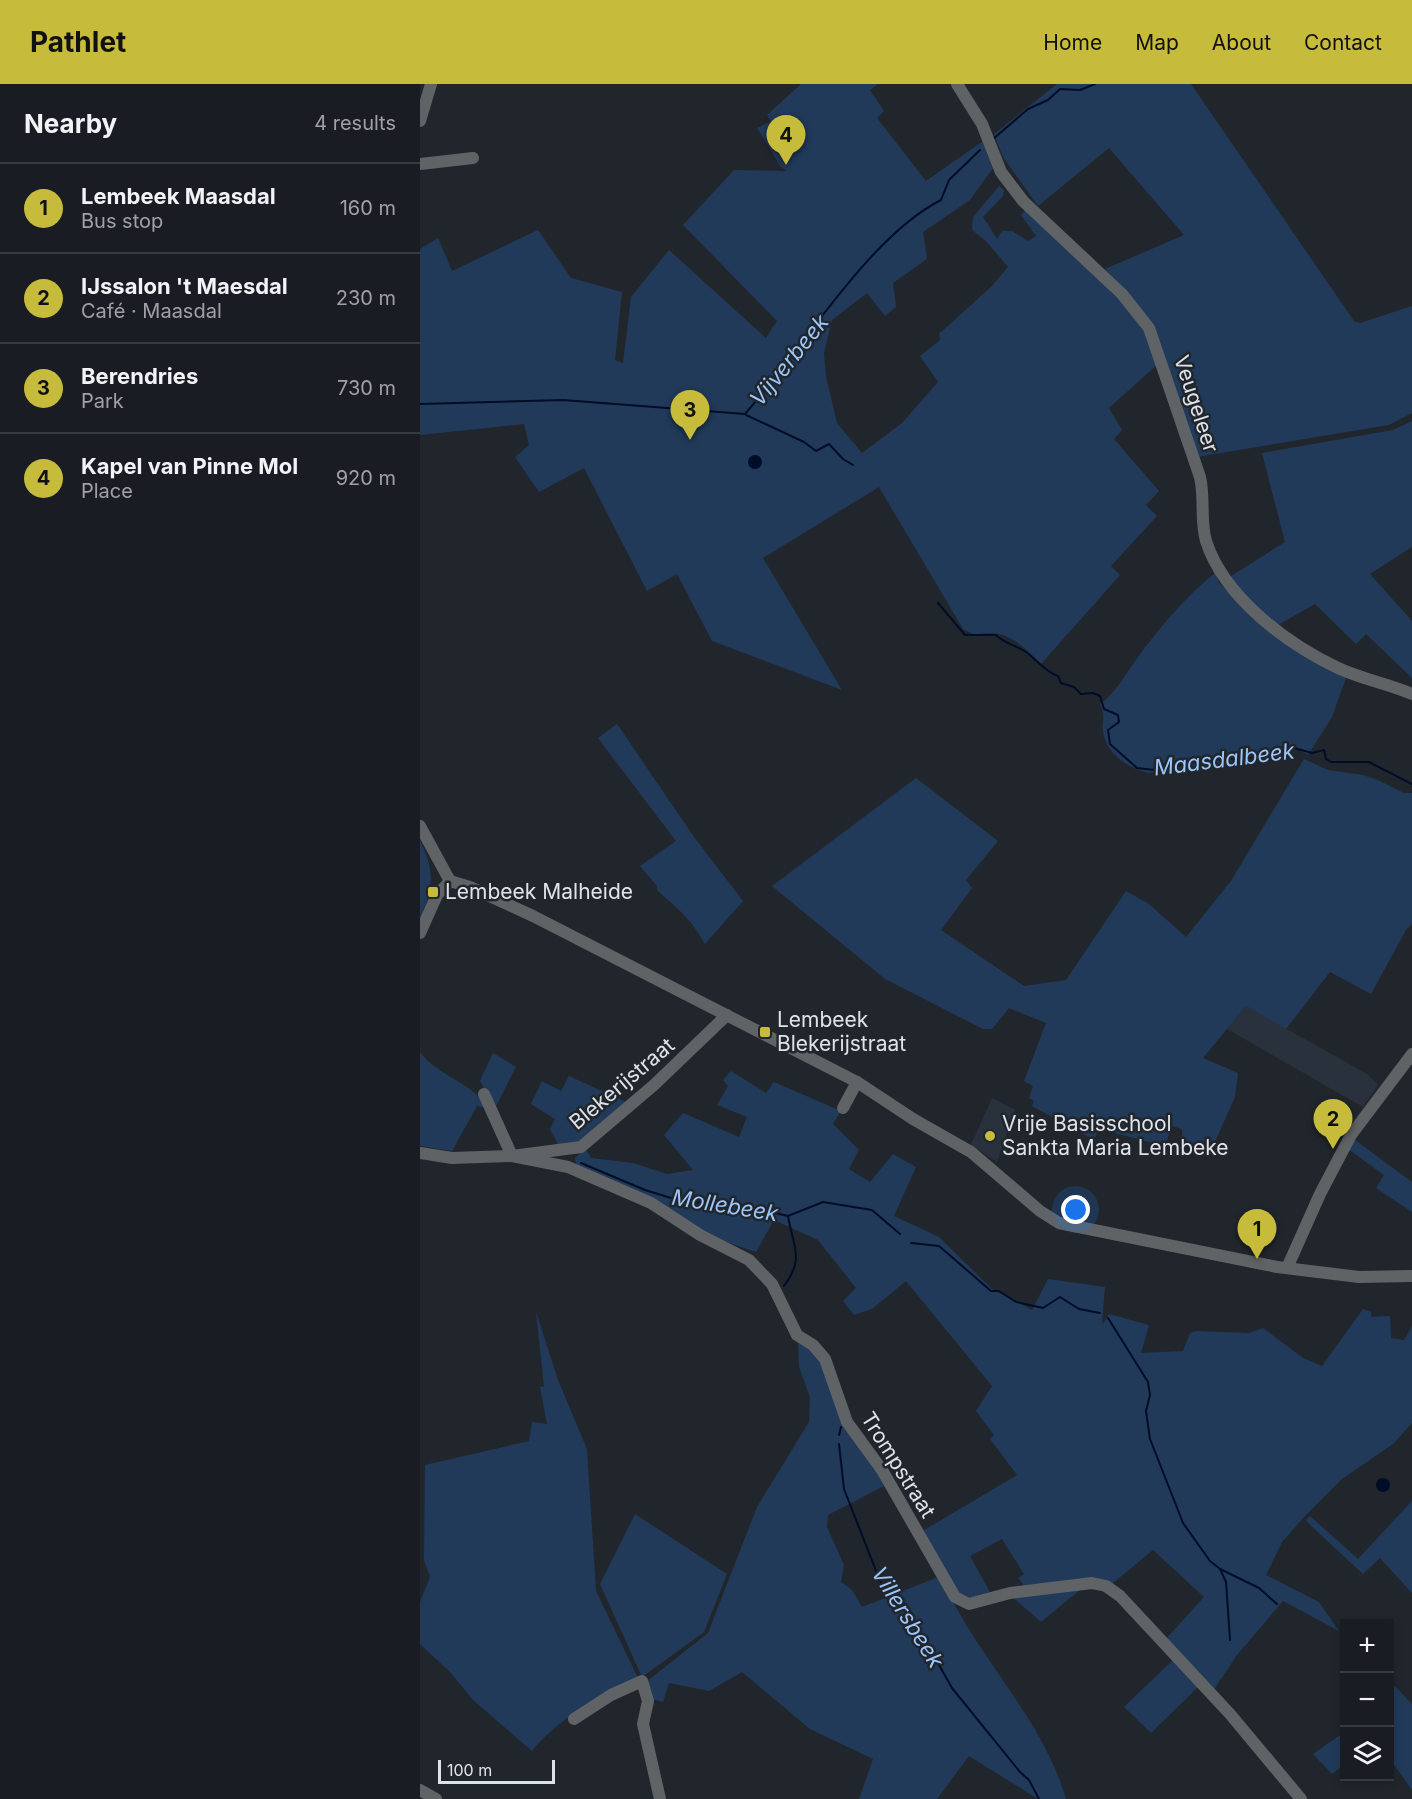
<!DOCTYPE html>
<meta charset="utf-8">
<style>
body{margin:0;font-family:Inter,sans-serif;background:#22252a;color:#f1f3f6}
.controls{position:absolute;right:18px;bottom:18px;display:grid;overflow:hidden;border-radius:0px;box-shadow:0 3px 9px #0003}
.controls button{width:54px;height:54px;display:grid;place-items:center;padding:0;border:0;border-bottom:2px solid #373a40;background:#191c22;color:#f1f3f6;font:30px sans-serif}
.scale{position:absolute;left:18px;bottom:15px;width:117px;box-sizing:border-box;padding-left:6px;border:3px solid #dfe3e7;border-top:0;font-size:16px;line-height:21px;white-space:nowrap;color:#dfe3e7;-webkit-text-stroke:4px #21262d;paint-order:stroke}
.you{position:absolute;left:656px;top:1126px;width:21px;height:21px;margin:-15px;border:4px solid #fff;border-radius:50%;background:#1a73e8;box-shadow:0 0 0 9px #1a73e833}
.badge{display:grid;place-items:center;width:39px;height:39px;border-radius:50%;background:#c7bb3c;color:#111;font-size:20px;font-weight:700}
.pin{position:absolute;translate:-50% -50px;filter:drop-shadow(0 2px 3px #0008)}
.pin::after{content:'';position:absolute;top:32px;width:21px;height:18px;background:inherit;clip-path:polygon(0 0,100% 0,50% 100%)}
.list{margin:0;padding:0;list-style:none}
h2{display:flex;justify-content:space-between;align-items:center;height:78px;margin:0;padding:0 24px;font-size:26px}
h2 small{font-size:20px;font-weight:400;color:#9fa1a5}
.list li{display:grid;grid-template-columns:39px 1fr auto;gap:18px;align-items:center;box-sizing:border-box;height:90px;padding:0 24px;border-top:2px solid #373a40}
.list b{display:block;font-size:22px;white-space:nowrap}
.list p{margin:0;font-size:20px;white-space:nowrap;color:#9fa1a5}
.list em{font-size:20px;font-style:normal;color:#9fa1a5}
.icon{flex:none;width:33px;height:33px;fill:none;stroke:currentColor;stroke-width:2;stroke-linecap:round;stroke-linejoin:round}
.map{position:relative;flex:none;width:992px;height:1715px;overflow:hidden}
header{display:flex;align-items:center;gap:36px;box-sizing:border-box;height:84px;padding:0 30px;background:#c7bb3c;color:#111}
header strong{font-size:28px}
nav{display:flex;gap:33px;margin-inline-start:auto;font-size:21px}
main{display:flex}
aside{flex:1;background:#191c22}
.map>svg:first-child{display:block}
.built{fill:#29323c}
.green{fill:#213a5a}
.water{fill:#000d28}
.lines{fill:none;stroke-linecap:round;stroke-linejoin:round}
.stream{stroke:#000d28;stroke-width:2}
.minor{stroke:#606366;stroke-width:12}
.poi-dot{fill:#c7bb3c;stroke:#21262d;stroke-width:2}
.labels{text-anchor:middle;stroke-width:5;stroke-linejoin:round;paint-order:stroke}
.street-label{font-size:21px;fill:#dfe3e7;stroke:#21262d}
.poi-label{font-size:21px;fill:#dfe3e7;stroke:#21262d;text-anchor:start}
.water-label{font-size:22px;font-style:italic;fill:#9cc6fa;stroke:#21262d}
</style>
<header>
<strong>Pathlet</strong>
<nav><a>Home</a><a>Map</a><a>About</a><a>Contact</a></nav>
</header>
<main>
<aside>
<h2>Nearby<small>4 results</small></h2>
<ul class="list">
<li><span class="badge">1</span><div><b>Lembeek Maasdal</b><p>Bus stop</p></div><em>160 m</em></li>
<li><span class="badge">2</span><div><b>IJssalon 't Maesdal</b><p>Café · Maasdal</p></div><em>230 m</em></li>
<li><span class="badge">3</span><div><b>Berendries</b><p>Park</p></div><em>730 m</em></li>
<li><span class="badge">4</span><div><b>Kapel van Pinne Mol</b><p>Place</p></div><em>920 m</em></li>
</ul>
</aside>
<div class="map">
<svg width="992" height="1715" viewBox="0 0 992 1715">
<rect width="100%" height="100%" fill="#21262d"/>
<g class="built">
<path d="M826 922 947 990 958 1001 943 1023 807 945Z"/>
<path d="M572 1014 595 1026 577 1078 551 1061Z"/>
</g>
<g class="green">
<path d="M381 0H458L450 6 464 27 457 34 506 97 563 57 573 84 550 116 503 148 507 175 473 199 476 223 465 232 447 209 412 236 404 269 406 293 417 339 442 369 482 339 518 298 500 272 520 256 519 250 572 202 588 183 566 157 552 146 553 133 579 102 584 106 583 112 563 133 577 155 582 147H592L608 157 616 152 601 131 607 124 716 228 738 280 689 324 702 346 694 355 739 407 726 421 737 432 691 482 700 491 621 580C601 560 585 543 555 551L543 545 459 403 343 474 422 606 292 557 257 490 227 507 164 384 119 408 95 373 109 361 104 340 0 351V165L18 154 32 187 118 146 151 194 202 208 195 276 203 279 211 213 249 166 346 254 357 237 263 141 314 86 367 87 361 83 337 44 351 37 347 31Z"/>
<path d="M637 0H771L934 237 940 239 992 222V329L969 341 777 373 734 240 685 185 764 151 689 64 618 122 583 73 574 50Z"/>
<path d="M992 337V463L950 490 992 537V594L946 550 936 560 895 520 856 542 808 494 865 458 842 369 973 346Z"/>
<path d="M795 489 800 500 864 556 927 591 912 633 888 671 877 665 864 666 837 676 729 689C709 685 686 670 683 647 681 635 687 636 680 620 696 609 706 589 718 573 740 543 766 512 795 489Z"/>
<path d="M197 640 274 753 323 817 285 860C269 832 260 827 237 806V802L220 782 256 757 178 654Z"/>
<path d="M884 675 908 686 943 691 960 697 984 709H992V840L986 846 951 910 910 888 866 945 826 922 783 974 818 989 815 1013 790 1069 762 1054V1045L752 1042 745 1062 679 1045 674 1056 612 1022 614 1017 609 1014 613 1002 604 997 626 939 589 924 572 945H563L465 895 352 802 496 694 578 757 546 796 552 804 521 846 604 902 646 896 706 807 729 820 766 853 811 797Z"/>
<path d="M0 756C14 787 15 803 0 834Z"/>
<path d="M0 968C18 993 52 997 67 1024L57 1022 32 1067 0 1062Z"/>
<path d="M73 969 96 983 75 1024 60 997Z"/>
<path d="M311 987 346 1009 354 998 421 1027 413 1040 439 1066 429 1085 450 1098 473 1070 496 1083 474 1132 519 1153 572 1205 612 1226 628 1195 685 1203 682 1241 689 1230 729 1241 721 1269 763 1267 770 1249 776 1247 829 1249 843 1244 883 1274 902 1282 943 1225 951 1228V1233L970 1232 971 1254 984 1256 992 1242V1339L973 1360 922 1395 885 1432 862 1458 846 1491 899 1518 919 1547 863 1517 817 1571 793 1607 746 1555 784 1513 733 1466 693 1499C665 1489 633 1499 605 1503L598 1494 604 1490 582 1455 550 1472 571 1510 553 1514 538 1509 501 1448 597 1391 570 1355 574 1351 556 1327 572 1302 486 1197 452 1225 434 1231 423 1217 436 1204 398 1156 354 1136 336 1168 297 1155 156 1080 155 1074 161 1068 167 1067 171 1074 213 1079 247 1090 273 1086 244 1051 263 1029 319 1053 327 1033 297 1021 308 1002 303 996Z"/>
<path d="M149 992 206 1018 167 1055 139 1062 130 1045 135 1035 111 1020 122 997 141 1007Z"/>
<path d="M935 1056 992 1098V1128L956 1104 964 1091 928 1065Z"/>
<path d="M116 1228 138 1296 167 1365 176 1507 217 1592 216 1597C178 1612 138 1635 112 1667L53 1616 30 1588 0 1560V1518L10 1493 4 1476 5 1381 109 1357 112 1338 127 1340 120 1303 124 1302Z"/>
<path d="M378 1259 390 1264 401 1275 464 1402 408 1431 407 1443 424 1481 421 1498 432 1506 442 1523 521 1492C554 1571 622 1632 646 1715H618L549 1672 517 1715H439L453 1675 390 1645 322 1588 289 1607 249 1599 243 1618 231 1615 226 1598 288 1549 337 1423 389 1338 390 1313 379 1283Z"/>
<path d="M992 1417V1509L960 1474 943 1490 886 1437 890 1432 938 1475Z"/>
<path d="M215 1430 307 1490 284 1548 222 1593 180 1500Z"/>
<path d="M666 1501 621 1538 591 1512Z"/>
<path d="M754 1575 779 1602 731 1649 704 1623Z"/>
<path d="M970 1597 992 1620V1706L973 1679 970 1681Z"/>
<path d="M924 1642V1681L912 1690 893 1670 923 1649 921 1644Z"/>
</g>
<g class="water">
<circle cx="335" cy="378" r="7"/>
<circle cx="963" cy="1401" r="7"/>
</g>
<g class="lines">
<g class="stream">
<path d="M573 55 608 25 628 16 640 5 660 6 675 0"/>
<path d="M0 320 143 316 325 330C381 267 448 153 521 116L529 96 560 66"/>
<path d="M326 331 384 358 396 367 409 360 423 375 433 381"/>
<path d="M518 519 545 551H576C585 560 596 561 606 568 617 576 625 588 638 592L641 599 654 603 661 610 673 609 680 612 684 625 698 631 699 638 688 646 690 660 717 684 743 687 776 676 834 674 867 662 892 669 904 666 906 675 911 678H949L992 700"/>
<path d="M161 1079 225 1106 264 1118 317 1120 368 1132 403 1118 452 1126 480 1150"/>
<path d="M491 1159 519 1162 571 1207H579L596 1218 623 1224 640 1213 659 1225 680 1229"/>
<path d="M364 1202C385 1174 373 1163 368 1132"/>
<path d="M688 1234 728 1298 730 1311 726 1327 730 1355 763 1439 790 1477 800 1485 839 1504 857 1520"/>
<path d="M419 1351 421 1343"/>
<path d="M419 1360 424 1405 460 1497 468 1506 477 1507 532 1604 600 1688 609 1696 619 1715"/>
<path d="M800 1485 806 1498 810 1556"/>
</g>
<g class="minor">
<path d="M537 0 562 40 581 88 603 117 702 210 729 244 780 393C785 414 780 437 786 457 804 513 867 560 918 584 942 595 968 600 992 610"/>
<path d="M0 37 11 0"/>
<path d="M0 80 53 74"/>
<path d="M0 742 30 797"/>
<path d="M30 797 50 803 113 832 437 998 493 1035 551 1068 620 1127 639 1139 857 1183 939 1193 992 1192"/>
<path d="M0 849 17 811 30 797"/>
<path d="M64 1010 92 1072"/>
<path d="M423 1024 437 998"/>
<path d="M0 1069 32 1074 92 1072 161 1063 234 1001 307 931"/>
<path d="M92 1072 148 1083 231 1119 280 1151 329 1176 352 1200 377 1251 393 1261 405 1275 427 1338 462 1386 535 1513 549 1520 590 1509 672 1499 686 1502 700 1512 810 1630 881 1715"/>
<path d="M867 1184 900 1110 931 1051 992 970"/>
<path d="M154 1635 191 1611 222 1597 228 1617 223 1640 240 1715"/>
<path d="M0 1706 16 1715"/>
</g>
</g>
<g class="poi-dot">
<rect x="7" y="802" width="12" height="12" rx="3"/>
<rect x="339" y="942" width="12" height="12" rx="3"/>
<circle cx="570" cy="1052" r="6"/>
</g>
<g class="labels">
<g class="street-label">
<text transform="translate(776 320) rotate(72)" y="7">Veugeleer</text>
<text transform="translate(202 1000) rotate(-40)" y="7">Blekerijstraat</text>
<text transform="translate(478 1381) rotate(58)" y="7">Trompstraat</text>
</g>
<g class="poi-label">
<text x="25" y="815">Lembeek Malheide</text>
<text x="357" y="943">Lembeek<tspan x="357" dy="24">Blekerijstraat</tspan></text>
<text x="582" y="1047">Vrije Basisschool<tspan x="582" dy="24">Sankta Maria Lembeke</tspan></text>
</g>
<g class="water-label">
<text transform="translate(369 276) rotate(-51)" y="8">Vijverbeek</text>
<text transform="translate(804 675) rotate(-7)" y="8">Maasdalbeek</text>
<text transform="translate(305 1121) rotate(9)" y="8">Mollebeek</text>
<text transform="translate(488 1533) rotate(58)" y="8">Villersbeek</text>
</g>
</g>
</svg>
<div class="controls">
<button>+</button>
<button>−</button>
<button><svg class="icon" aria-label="layers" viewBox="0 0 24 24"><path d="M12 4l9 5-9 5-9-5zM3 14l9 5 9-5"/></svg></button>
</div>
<div class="scale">100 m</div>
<div class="you"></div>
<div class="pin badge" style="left:837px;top:1175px">1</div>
<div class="pin badge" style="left:913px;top:1065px">2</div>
<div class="pin badge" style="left:270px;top:356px">3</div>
<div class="pin badge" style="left:366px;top:81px">4</div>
</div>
</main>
